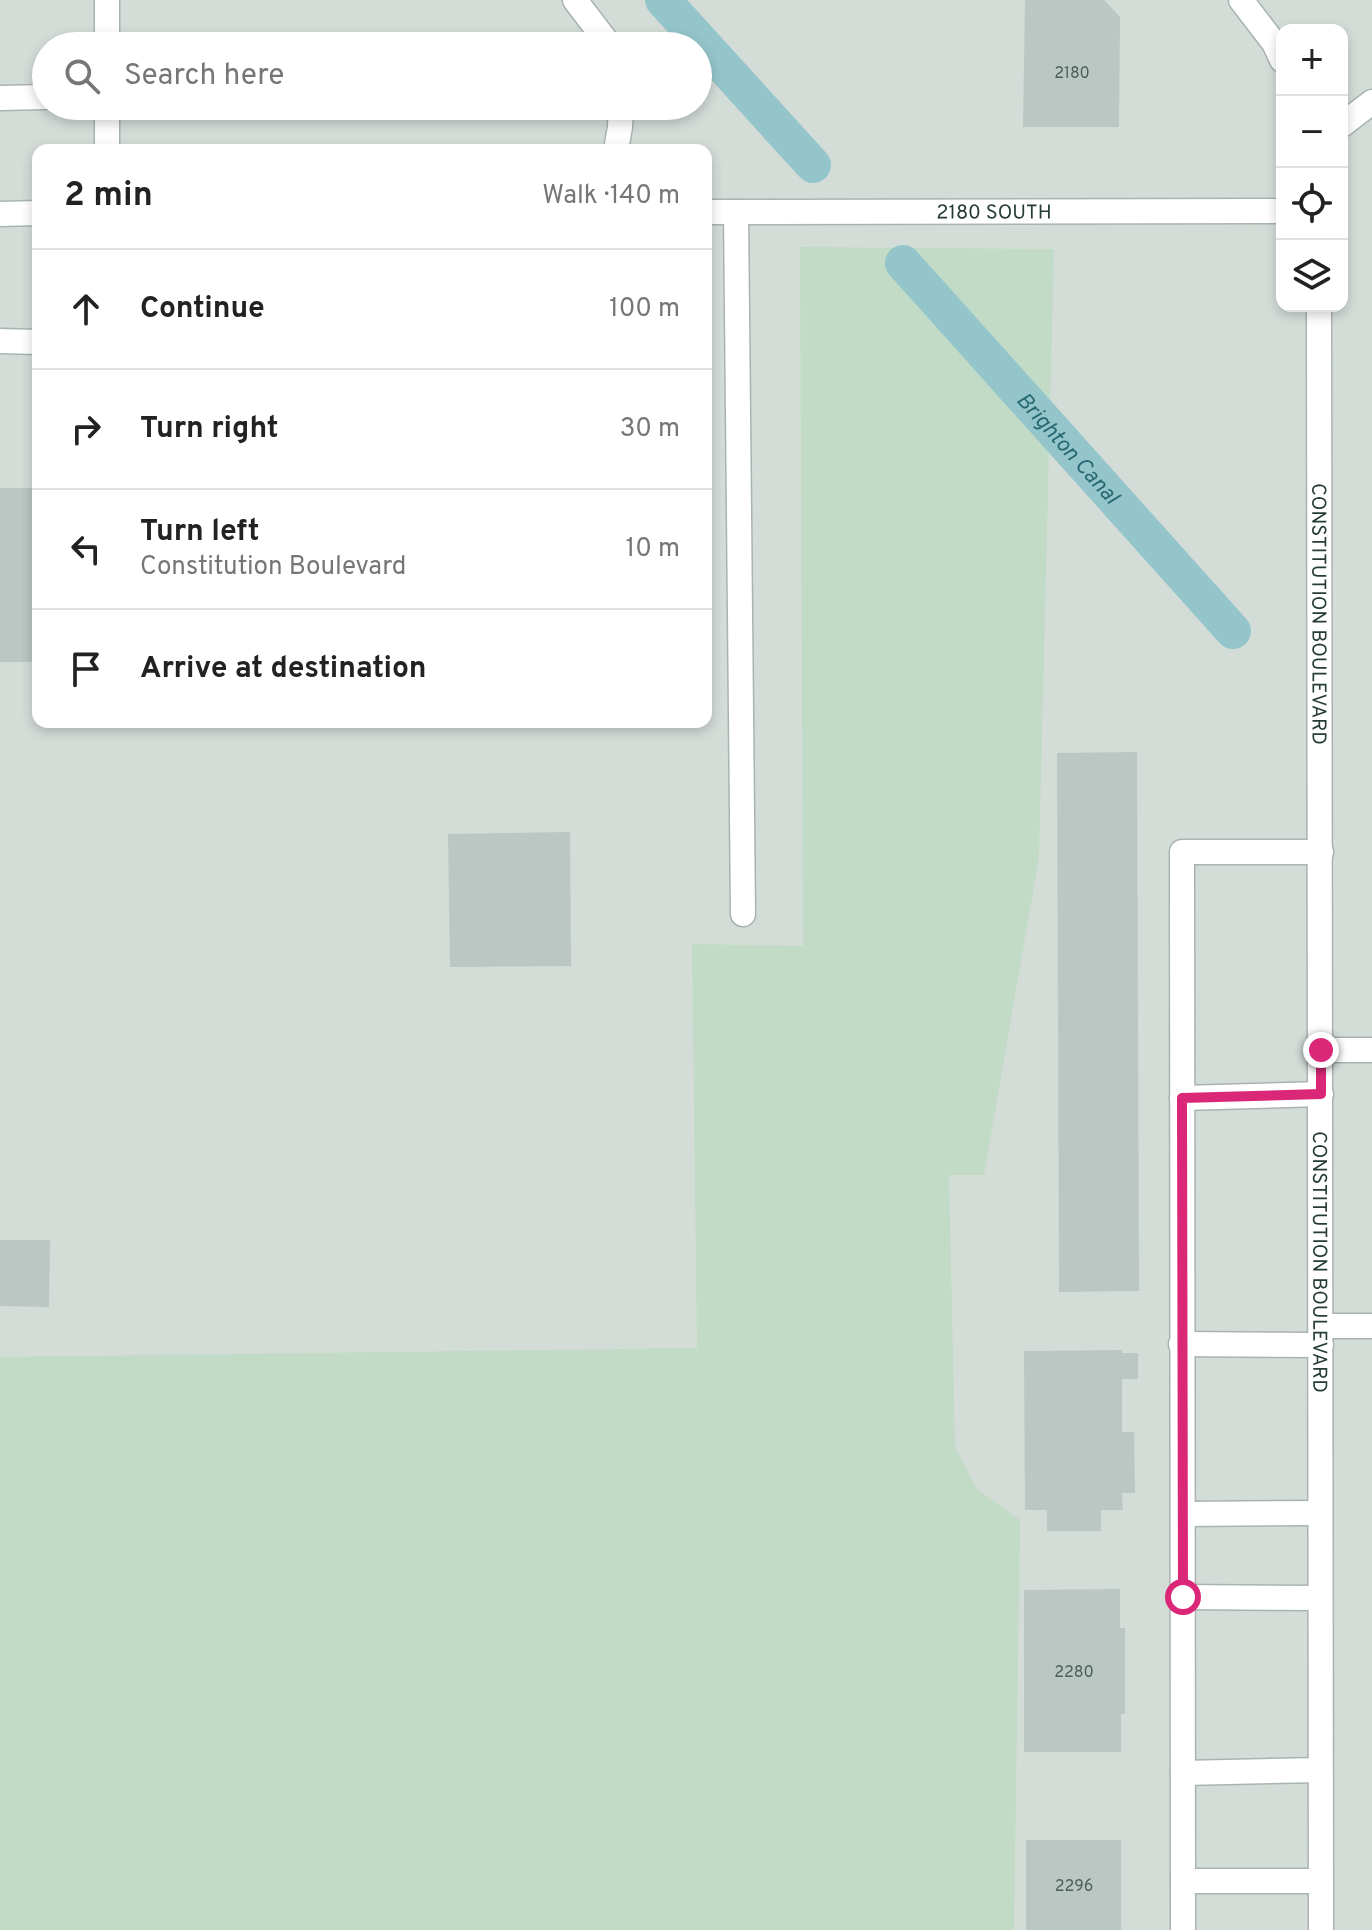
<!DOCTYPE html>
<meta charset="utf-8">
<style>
body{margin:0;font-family:Overpass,sans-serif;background:#f2f2f2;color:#222}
.controls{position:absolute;right:24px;top:24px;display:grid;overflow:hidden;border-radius:16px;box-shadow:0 4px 12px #0003}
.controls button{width:72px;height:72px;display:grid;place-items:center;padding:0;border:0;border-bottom:2px solid #e0e0e0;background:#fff;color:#222;font:40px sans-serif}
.stop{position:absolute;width:24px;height:24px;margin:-18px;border:6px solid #db2777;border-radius:50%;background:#fff}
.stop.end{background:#db2777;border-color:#fff;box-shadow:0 2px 8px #0008}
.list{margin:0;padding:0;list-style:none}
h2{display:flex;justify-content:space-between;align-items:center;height:104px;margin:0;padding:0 32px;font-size:34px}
h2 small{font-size:26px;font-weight:400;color:#767676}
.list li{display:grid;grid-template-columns:52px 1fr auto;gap:24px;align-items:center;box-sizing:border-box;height:120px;padding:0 32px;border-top:2px solid #e0e0e0}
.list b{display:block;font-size:30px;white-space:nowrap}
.list p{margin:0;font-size:26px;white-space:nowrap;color:#767676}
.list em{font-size:26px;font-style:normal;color:#767676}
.icon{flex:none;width:44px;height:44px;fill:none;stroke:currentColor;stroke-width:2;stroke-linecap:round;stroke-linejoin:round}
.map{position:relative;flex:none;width:1372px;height:1930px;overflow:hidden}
.search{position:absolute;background:#fff;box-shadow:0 4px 12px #0003;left:32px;top:32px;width:680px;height:88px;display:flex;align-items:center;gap:20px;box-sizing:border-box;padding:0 28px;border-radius:44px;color:#767676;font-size:30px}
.panel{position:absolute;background:#fff;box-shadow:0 4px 12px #0003;left:32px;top:144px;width:680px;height:584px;border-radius:16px}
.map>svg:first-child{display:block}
.built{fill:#d4dcd8;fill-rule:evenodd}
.green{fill:#c1dbc7}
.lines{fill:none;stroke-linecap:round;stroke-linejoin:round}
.canal{stroke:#94c5cb;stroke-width:36}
.building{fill:#bbc7c2}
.minor-casing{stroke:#a8b4b0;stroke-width:27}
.minor{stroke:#fff;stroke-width:24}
.route{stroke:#db2777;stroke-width:10}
.labels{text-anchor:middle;stroke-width:8;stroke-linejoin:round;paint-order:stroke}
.number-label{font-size:16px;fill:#4b5f59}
.street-label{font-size:20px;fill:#263c36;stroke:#f6f9f7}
.water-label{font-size:22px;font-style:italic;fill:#276872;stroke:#f6f9f7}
</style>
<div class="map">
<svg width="1372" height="1930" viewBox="0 0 1372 1930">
<rect width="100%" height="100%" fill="#e5ede9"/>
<path class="built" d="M0 0H1372V1930H0ZM1282 30H1342V306H1282ZM46 46H698V106H46ZM38 150H706V722H38Z"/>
<path class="green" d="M800 247 1054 249 1039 857 984 1175H949L955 1447 977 1489 1020 1520 1014 1930H0V1357L697 1348 692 944 803 946Z"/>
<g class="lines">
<g class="canal">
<path d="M663 0 813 165"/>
<path id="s1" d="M903 263 1233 631"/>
</g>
</g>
<g class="building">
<path d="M1025 0H1104L1120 17 1119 127H1023Z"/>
<rect x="0" y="488" width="38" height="174"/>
<path d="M1137 752 1139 1291 1059 1292 1057 753Z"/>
<path d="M570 832 571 966 450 967 448 834Z"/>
<path d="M0 1240H50L49 1307 0 1306Z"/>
<path d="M1122 1350V1353H1138V1379H1122V1432H1134L1135 1493H1122L1123 1510H1101V1531H1047V1510H1025L1024 1351Z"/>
<path d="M1120 1589V1628H1125V1714H1121V1752H1024V1590Z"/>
<rect x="1026" y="1840" width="95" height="90"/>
</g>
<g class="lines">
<defs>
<g id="minor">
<path d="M107 0V46"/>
<path d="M575 0 610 46"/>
<path d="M1241 0 1274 43 1282 60"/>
<path d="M0 98 46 97"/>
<path d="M107 106V150"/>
<path d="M1342 125 1372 102"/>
<path d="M616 150 620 127 621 106"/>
<path id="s2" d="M706 212 1282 211"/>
<path d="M736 212 743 914"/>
<path d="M0 214 38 213"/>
<path id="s3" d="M1319 306 1321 1930"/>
<path d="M0 341 38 342"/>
<path d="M1321 1050H1372"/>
<path d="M1182 1098 1321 1094"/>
<path d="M1321 1326H1372"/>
<path d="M1181 1344 1321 1345"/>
<path d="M1183 1514 1319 1513"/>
<path d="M1183 1597 1319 1598"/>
<path d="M1183 1773 1320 1770"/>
<path d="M1183 1881H1320"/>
<path d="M1183 1930 1182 852H1321"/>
</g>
</defs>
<use href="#minor" class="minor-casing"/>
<use href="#minor" class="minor"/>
</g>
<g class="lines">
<path class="route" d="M1183 1597 1182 1098 1321 1094V1050"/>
</g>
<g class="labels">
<g class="number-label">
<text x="1072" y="78">2180</text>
<text x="1074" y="1677">2280</text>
<text x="1074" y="1891">2296</text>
</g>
<g class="street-label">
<text dy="7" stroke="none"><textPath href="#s2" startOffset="288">2180 SOUTH</textPath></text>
<text dy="7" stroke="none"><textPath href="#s3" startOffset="308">CONSTITUTION BOULEVARD</textPath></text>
<text dy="7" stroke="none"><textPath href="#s3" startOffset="956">CONSTITUTION BOULEVARD</textPath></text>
</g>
<g class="water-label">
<text dy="8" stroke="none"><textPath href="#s1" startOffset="248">Brighton Canal</textPath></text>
</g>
</g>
</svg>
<div class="controls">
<button>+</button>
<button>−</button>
<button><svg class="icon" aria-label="locate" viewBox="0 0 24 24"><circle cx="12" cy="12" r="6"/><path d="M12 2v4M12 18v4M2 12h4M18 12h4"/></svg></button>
<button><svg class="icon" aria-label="layers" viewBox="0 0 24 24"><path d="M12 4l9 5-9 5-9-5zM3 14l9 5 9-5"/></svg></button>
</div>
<div class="stop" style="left:1183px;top:1597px"></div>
<div class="stop end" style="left:1321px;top:1050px"></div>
<div class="search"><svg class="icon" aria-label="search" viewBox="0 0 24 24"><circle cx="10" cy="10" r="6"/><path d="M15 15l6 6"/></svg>Search here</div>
<section class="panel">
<h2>2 min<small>Walk · 140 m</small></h2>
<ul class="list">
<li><svg class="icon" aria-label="ahead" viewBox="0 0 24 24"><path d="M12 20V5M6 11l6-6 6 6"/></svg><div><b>Continue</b></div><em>100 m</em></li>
<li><svg class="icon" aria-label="right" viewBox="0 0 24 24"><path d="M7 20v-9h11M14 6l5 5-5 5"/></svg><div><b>Turn right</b></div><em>30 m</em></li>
<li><svg class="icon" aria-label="left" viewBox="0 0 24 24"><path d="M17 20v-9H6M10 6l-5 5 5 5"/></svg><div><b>Turn left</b><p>Constitution Boulevard</p></div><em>10 m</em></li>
<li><svg class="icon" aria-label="arrive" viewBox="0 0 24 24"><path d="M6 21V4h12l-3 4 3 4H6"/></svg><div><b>Arrive at destination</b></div></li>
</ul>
</section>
</div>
